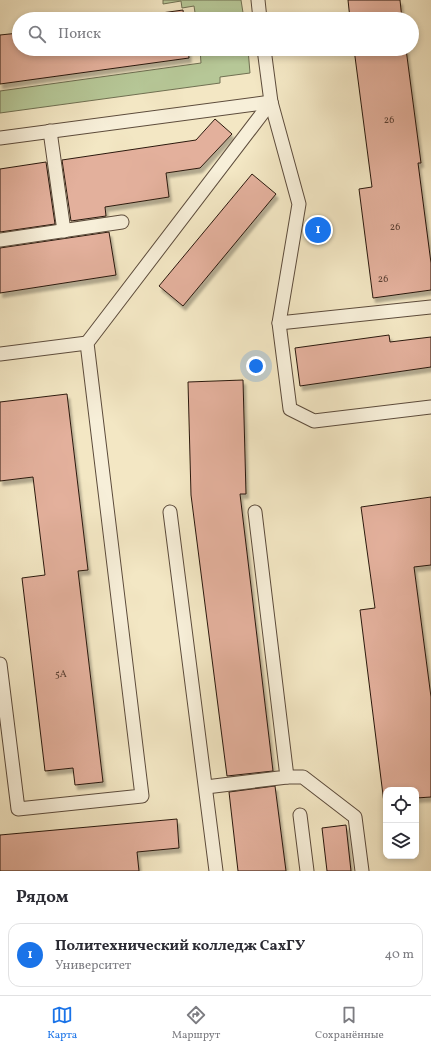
<!DOCTYPE html>
<html lang="ru">
<meta charset="utf-8">
<style>
body{margin:0;font-family:Vollkorn,serif;background:#f2f2f3;color:#2b2b33}
.controls{position:absolute;right:12px;bottom:12px;display:grid;overflow:hidden;border-radius:8px;box-shadow:0 2px 6px #0003}
.controls button{width:36px;height:36px;display:grid;place-items:center;padding:0;border:0;border-bottom:1px solid #e1e1e2;background:#fff;color:#2b2b33;font:20px sans-serif}
.you{position:absolute;left:256px;top:366px;width:14px;height:14px;margin:-10px;border:3px solid #fff;border-radius:50%;background:#1a73e8;box-shadow:0 0 0 6px #1a73e833}
.badge{display:grid;place-items:center;width:26px;height:26px;border-radius:50%;background:#1a73e8;color:#fff;font-size:13px;font-weight:700}
.pin{position:absolute;translate:-50% -50%;border:2px solid #fff;box-shadow:0 1px 4px #0006}
.list{margin:0;padding:0;list-style:none}
h2{display:flex;justify-content:space-between;align-items:center;height:52px;margin:0;padding:0 16px;font-size:17px}
h2 small{font-size:13px;font-weight:400;color:#7c7c81}
.list li{display:grid;grid-template-columns:26px 1fr auto;gap:12px;align-items:center;box-sizing:border-box;height:64px;margin:0 8px 8px;padding:0 8px;border:1px solid #e1e1e2;border-radius:12px}
.list b{display:block;font-size:15px;white-space:nowrap}
.list p{margin:0;font-size:13px;white-space:nowrap;color:#7c7c81}
.list em{font-size:13px;font-style:normal;color:#7c7c81}
.icon{flex:none;width:22px;height:22px;fill:none;stroke:currentColor;stroke-width:2;stroke-linecap:round;stroke-linejoin:round}
.map{position:relative;flex:none;width:431px;height:871px;overflow:hidden}
.search{position:absolute;background:#fff;box-shadow:0 2px 6px #0003;left:12px;right:12px;top:12px;height:44px;display:flex;align-items:center;gap:10px;box-sizing:border-box;padding:0 14px;border-radius:22px;color:#7c7c81;font-size:15px}
.sheet{height:124px;background:#fff}
nav{display:flex;justify-content:space-around;align-items:center;box-sizing:border-box;height:56px;border-top:1px solid #e1e1e2;background:#fff;font-size:11px;color:#7c7c81}
nav a{display:grid;justify-items:center;gap:2px}
nav .on{color:#1a73e8}
.map>svg:first-child{display:block}
.green{fill:#b6c797;stroke:#707052}
.building{fill:#e3b09c;stroke:#2b190e;filter:url(#shadow)}
.lines{fill:none;stroke-linecap:round;stroke-linejoin:round}
.lane-casing{stroke:#5d4c3c;stroke-width:15}
.lane{stroke:#f7efd9;stroke-width:13}
.labels{text-anchor:middle;stroke-width:3;stroke-linejoin:round;paint-order:stroke}
.number-label{font-size:10px;fill:#593f32}
</style>
<div class="map">
<svg width="431" height="871" viewBox="0 0 431 871">
<defs>
<filter id="shadow"><feDropShadow dx="2.5" dy="4.5" stdDeviation="1" flood-color="#0004"/></filter>
</defs>
<rect width="100%" height="100%" fill="#f3e7c4"/>
<filter id="stains"><feTurbulence type="fractalNoise" baseFrequency=".005" numOctaves="4"/><feColorMatrix values="0 0 0 0 .2 0 0 0 0 .09 0 0 0 0 .02 0 0 0 .5 -.17"/></filter>
<radialGradient id="worn" r=".72"><stop offset=".6" stop-color="#630" stop-opacity="0"/><stop offset="1" stop-color="#630" stop-opacity=".3"/></radialGradient>
<g class="green">
<path d="M163 0H241L244 19H196L194 6 182 8 181 1 163 4Z"/>
<path d="M200 49H248L250 73 220 77V83L0 113V91L201 63Z"/>
</g>
<g class="building">
<path d="M348 0H400L402 19H350Z"/>
<path d="M183 10 184 19H121L147 15Z"/>
<path d="M19 33V49H188L189 58 0 84V35Z"/>
<path d="M354 49H406L421 163H418L431 263V290L373 298 359 189 372 187Z"/>
<path d="M215 119 232 134 200 168 166 173 169 197 105 207 106 216 71 221 62 160 196 140Z"/>
<path d="M46 162 55 224 0 232V169Z"/>
<path d="M252 174 276 194 183 306 159 286Z"/>
<path d="M109 232 116 275 0 293V248Z"/>
<path d="M389 335 390 342 431 337V367L300 386 295 348Z"/>
<path d="M243 380 246 494H240L273 771 227 776 191 495 188 382Z"/>
<path d="M67 394 88 570 78 571 103 782 75 785 73 768 45 771 22 578 45 575 33 477 0 481V402Z"/>
<path d="M431 497V565L414 567 431 697V797L416 798V790H386V802L384 803 360 610 375 608 361 507Z"/>
<path d="M275 786 286 871H238L229 792Z"/>
<path d="M177 819 179 848 137 852 139 871H0V835Z"/>
<path d="M346 825 351 871H327L322 828Z"/>
</g>
<g class="lines">
<defs>
<g id="lane">
<path d="M258 0 260 19"/>
<path d="M264 49 271 102 299 204 279 323 290 409 314 421 431 407"/>
<path d="M50 131 64 231"/>
<path d="M0 138 271 102"/>
<path d="M0 240 122 222"/>
<path d="M279 323 431 307"/>
<path d="M0 354 87 343"/>
<path d="M170 512 216 871"/>
<path d="M0 664 18 809 142 796 87 343 271 102"/>
<path d="M287 777H303L355 817 362 871"/>
<path d="M206 787 287 777 255 512"/>
<path d="M300 815 307 871"/>
</g>
</defs>
<use href="#lane" class="lane-casing"/>
<use href="#lane" class="lane"/>
</g>
<g class="labels">
<g class="number-label">
<text x="389" y="123">26</text>
<text x="395" y="230">26</text>
<text x="383" y="282">26</text>
<text x="61" y="677">5А</text>
</g>
</g>
<rect width="100%" height="100%" filter="url(#stains)"/>
<rect width="100%" height="100%" fill="url(#worn)"/>
</svg>
<div class="controls">
<button><svg class="icon" aria-label="locate" viewBox="0 0 24 24"><circle cx="12" cy="12" r="6"/><path d="M12 2v4M12 18v4M2 12h4M18 12h4"/></svg></button>
<button><svg class="icon" aria-label="layers" viewBox="0 0 24 24"><path d="M12 4l9 5-9 5-9-5zM3 14l9 5 9-5"/></svg></button>
</div>
<div class="you"></div>
<div class="pin badge" style="left:318px;top:230px">1</div>
<div class="search"><svg class="icon" aria-label="search" viewBox="0 0 24 24"><circle cx="10" cy="10" r="6"/><path d="M15 15l6 6"/></svg>Поиск</div>
</div>
<section class="sheet">
<h2>Рядом<small></small></h2>
<ul class="list">
<li><span class="badge">1</span><div><b>Политехнический колледж СахГУ</b><p>Университет</p></div><em>40 m</em></li>
</ul>
</section>
<nav>
<a class="on"><svg class="icon" aria-label="map" viewBox="0 0 24 24"><path d="M3 6l6-2 6 2 6-2v14l-6 2-6-2-6 2zM9 4v14M15 6v14"/></svg>Карта</a>
<a><svg class="icon" aria-label="directions" viewBox="0 0 24 24"><path d="M12 3l9 9-9 9-9-9zM9 14v-3h6M13 9l2 2-2 2"/></svg>Маршрут</a>
<a><svg class="icon" aria-label="saved" viewBox="0 0 24 24"><path d="M7 4h10v16l-5-4-5 4z"/></svg>Сохранённые</a>
</nav>
